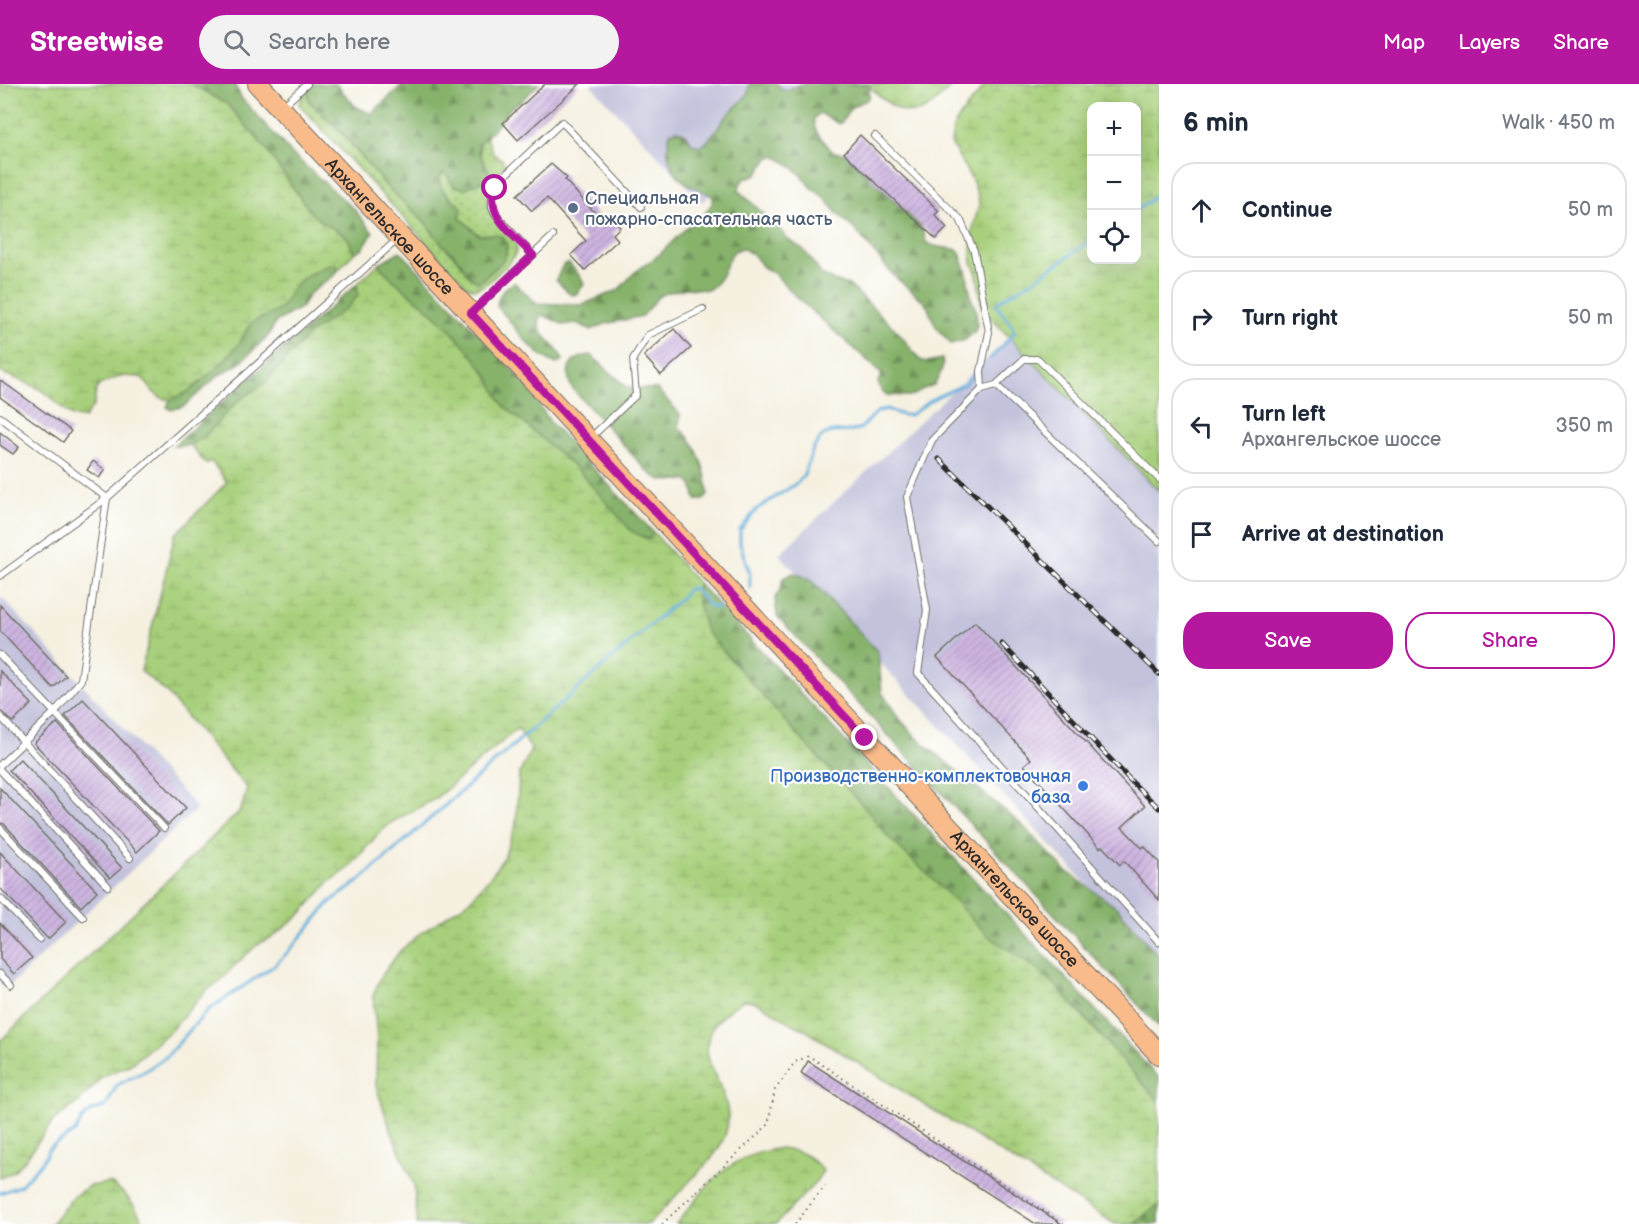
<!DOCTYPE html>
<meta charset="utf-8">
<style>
body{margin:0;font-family:"Balsamiq Sans",sans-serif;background:#f2f2f3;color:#1f2937}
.controls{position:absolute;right:18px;top:18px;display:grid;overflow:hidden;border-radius:12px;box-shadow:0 6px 24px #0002}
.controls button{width:54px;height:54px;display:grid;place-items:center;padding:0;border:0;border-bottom:2px solid #e0e1e3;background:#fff;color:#1f2937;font:30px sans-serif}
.stop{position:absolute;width:18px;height:18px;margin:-14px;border:4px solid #b5179e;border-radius:50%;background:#fff}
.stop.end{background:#b5179e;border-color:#fff;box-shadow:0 2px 6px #0008}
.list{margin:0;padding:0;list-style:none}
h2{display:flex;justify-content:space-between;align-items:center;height:78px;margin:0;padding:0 24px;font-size:26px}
h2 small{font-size:20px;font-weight:400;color:#747a83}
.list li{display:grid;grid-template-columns:39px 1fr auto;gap:18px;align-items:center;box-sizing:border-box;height:96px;margin:0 12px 12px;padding:0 12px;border:2px solid #e0e1e3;border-radius:24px}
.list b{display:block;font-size:22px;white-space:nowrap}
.list p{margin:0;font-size:20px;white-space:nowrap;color:#747a83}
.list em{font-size:20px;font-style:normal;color:#747a83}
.actions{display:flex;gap:12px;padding:18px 24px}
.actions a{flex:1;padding:14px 0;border:2px solid #b5179e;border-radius:24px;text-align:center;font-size:21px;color:#b5179e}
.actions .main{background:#b5179e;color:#fff}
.icon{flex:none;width:33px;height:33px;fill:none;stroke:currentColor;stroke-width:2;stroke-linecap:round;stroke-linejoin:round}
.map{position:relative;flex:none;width:1159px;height:1140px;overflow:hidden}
header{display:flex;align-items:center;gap:36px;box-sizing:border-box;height:84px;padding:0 30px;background:#b5179e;color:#fff}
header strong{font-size:28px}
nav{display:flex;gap:33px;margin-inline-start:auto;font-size:21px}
.search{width:420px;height:54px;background:#f2f2f3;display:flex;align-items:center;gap:15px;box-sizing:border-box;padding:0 21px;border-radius:33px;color:#747a83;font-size:22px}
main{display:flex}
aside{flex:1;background:#fff}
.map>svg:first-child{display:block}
.industrial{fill:#c2c2dc}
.grass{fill:url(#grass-dots);stroke:#6a7e53;stroke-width:1.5}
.forest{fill:url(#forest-firs);stroke:#586e4b;stroke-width:1.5}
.wetland{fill:url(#wetland-marsh);stroke:#6a7e53;stroke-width:1.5;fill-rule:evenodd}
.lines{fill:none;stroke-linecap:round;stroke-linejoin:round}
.stream{stroke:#63afdc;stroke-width:3}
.building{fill:url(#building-hatch)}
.service-casing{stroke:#72706a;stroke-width:8}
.primary-casing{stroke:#72706a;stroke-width:22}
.path{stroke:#72706a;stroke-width:2;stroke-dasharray:1.5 4.5;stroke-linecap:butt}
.service{stroke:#fff;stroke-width:6}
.primary{stroke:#fabb8b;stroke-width:20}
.rail-casing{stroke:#2b2b2b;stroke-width:5}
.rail{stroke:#fff;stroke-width:3;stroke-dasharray:9;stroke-linecap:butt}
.route{stroke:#b5179e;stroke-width:8}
.service-dot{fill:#5c6f8a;stroke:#fff;stroke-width:2}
.shop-dot{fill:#3f7fe0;stroke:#fff;stroke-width:2}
.labels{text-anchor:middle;stroke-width:4.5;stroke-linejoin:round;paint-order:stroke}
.service-label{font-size:18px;fill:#4e5e75;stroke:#fff;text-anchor:start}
.street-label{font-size:18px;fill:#2b2b2b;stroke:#fff}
.shop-label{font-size:18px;fill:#366cbe;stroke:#fff;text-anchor:end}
</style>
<header>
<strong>Streetwise</strong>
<div class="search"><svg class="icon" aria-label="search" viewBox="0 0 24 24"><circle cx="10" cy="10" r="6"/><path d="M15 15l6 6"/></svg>Search here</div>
<nav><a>Map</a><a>Layers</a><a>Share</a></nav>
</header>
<main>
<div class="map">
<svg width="1159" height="1140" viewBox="0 0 1159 1140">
<defs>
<pattern id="grass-dots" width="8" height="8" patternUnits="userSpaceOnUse" patternTransform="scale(1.5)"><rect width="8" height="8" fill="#a8d07b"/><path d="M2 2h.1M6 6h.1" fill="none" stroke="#91b36a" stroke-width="1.8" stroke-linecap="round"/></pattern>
<pattern id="forest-firs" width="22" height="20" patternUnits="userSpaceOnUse" patternTransform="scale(1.5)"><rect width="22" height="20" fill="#86b26b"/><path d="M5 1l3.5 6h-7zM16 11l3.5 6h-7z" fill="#6e9158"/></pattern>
<pattern id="wetland-marsh" width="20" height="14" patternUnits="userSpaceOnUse" patternTransform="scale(1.5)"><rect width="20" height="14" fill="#a8d07b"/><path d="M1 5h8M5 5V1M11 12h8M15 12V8" fill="none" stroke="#91b36a"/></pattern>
<pattern id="building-hatch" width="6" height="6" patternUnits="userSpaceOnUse" patternTransform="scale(1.5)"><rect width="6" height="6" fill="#cfb6e2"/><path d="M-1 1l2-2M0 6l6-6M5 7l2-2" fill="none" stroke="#a894b7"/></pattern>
</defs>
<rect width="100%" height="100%" fill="#fff"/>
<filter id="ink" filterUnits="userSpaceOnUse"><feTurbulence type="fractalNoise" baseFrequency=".0167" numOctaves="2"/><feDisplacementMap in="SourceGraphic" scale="12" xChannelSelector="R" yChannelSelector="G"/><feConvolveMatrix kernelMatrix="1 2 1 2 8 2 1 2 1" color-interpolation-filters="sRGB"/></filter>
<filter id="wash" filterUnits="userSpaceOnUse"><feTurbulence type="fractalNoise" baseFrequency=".008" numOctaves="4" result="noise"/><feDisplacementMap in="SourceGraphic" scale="24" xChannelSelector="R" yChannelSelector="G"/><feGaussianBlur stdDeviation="1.35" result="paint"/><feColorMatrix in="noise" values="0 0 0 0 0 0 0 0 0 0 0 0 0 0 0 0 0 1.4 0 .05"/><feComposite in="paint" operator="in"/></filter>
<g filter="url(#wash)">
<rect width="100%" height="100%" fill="#f5f0e0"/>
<g class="industrial">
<path d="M590 0H834L702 118Z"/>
<path d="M1009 254 1159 407V878L779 470Z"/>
<path d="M0 512 197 724 6 905 0 898Z"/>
</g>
<path class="grass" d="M308 6 309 17 341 48 387 103 424 137 441 159 460 178 469 192 483 196C492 184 505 180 507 163L489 150 479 151 460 134 461 124C452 115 435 105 440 90L445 89 451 98 465 105 473 100 481 74 479 60 486 52 494 71 502 75 505 81C499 91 486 105 487 119 487 123 491 128 493 131 511 157 532 160 500 187 492 195 485 203 474 205L466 202 299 20 303 9Z"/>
<g class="forest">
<path d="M191 0H234L242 15 292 70 355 126 373 149 362 165 354 169 348 155 343 150 323 139 311 129 265 64 227 20Z"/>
<path d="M313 0H336L355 22 371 30 403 0H539L521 17 511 23 497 42 479 60V69L489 87 487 95 465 105 454 102 445 89 441 90C435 106 453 114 462 124L460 134 479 151C485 152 492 149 498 151 509 154 508 168 503 176 502 179 481 197 478 198L469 192 460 178 441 159 424 137 387 103 341 48 309 17 308 6Z"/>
<path d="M749 0H777L783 6 790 5 801 0H867L870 3 869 14C863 20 856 18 851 24 845 29 846 36 839 40L820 29 814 34C812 49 825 56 832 68L844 69 922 144 926 158C939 167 948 161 959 167L966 186 971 214 976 226 977 240 975 247 965 256 951 260 936 243 927 222 922 216 893 191 858 149 835 127 825 114 813 105 800 90 789 80 775 72 768 74 757 91 744 95 740 100 739 107 778 143 786 154 804 166 821 190 834 197 849 201 860 211 898 248 920 276 927 278 942 275 943 282 938 295 934 301 921 306 916 310 909 312 887 311 881 306 878 298 882 291 877 285 796 213 775 190 763 183 754 171 742 164C727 168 728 179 722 191 719 197 714 202 708 206L686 204 666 209 659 212 642 232 605 240 591 246 577 239 564 241 543 231 539 236C538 253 558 261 563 276L557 280C531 270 515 242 497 222 498 211 504 203 515 199L536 219 582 221 618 206 634 189 660 170 689 141 702 133 712 120 713 113C706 107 699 106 691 102 670 90 664 71 670 48L677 46C685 49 689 53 692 60L699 62 706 59 726 33 748 10Z"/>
<path d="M400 167 526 300 550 338 653 448 650 456 631 448 577 385 504 322C496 312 494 300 486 290 472 270 455 250 437 233 418 215 395 201 378 180Z"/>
<path d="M336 179 339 185 335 191 309 210 302 223 276 238 269 251 239 280 219 291 184 322 171 326 167 323 170 316 199 299 217 283 239 258 252 238 282 223 294 202 300 196 320 184Z"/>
<path d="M569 179 582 195 584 200 577 210 571 211 556 196 563 181Z"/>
<path d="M357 200 358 212 347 224 308 251 266 298 236 319 204 353 190 361 173 362Z"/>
<path d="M591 271 628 304 657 305 680 330 679 343C697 358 707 388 708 410L703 416H696L692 401 686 396C670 396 662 400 648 388L572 304C563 286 570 273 591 271Z"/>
<path d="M794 489 805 493 815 500 878 568 882 609 898 633 916 653 1022 741 1065 786 1117 824 1159 872V943L777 532 775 514 781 505 783 494Z"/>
<path d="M698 499 1159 994V1018L1083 931 988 852 952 814 887 752 865 724 804 658 706 548 697 516Z"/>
<path d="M1159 1121V1140H1134L1148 1128Z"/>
</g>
<g class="wetland">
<path d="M0 0H191L227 20 265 64 311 129 323 139 343 150 348 155 354 169 339 185 335 179C322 183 304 191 295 201 289 208 287 218 280 224 272 232 260 232 252 239 246 244 244 252 240 258 228 274 184 320 164 315 153 312 149 300 141 293L121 292 99 301 96 306 94 321 84 334C67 335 60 320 48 311 35 300 16 295 0 288Z"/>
<path d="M867 0H953C918 41 903 35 867 0Z"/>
<path d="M986 0H1159V407L982 225 977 190 972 178 971 171 972 149 979 120 978 112 973 98 951 59 953 44 961 31ZM1092 22H1136V176H1092Z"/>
<path d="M378 180C395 201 418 215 437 233 455 250 472 270 486 290 494 300 496 312 504 322L577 385 631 447 649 456 653 448 698 499 697 516 706 548 804 658 865 724 887 752 952 814 988 852 1029 880 1057 903 1159 1018V1121L1148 1128 1134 1140H1115L802 944C782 938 764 916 743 916 731 925 716 934 710 949 693 990 758 1019 710 1076L649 1140H417L414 1101 390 1044 376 1002 377 954 373 912 380 894 400 867 421 849 469 817 491 792 504 773 516 741 519 691 531 665 518 644 435 715 392 738 377 751 356 776 344 788 330 797 298 833 272 853 258 860 233 883 221 896 205 908 171 946 156 959 131 980 102 993 80 1017 54 1036 24 1077 13 1088 0 1094V957L241 726 247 704 166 608 141 587 175 451 227 398 211 377 206 380 190 361 204 353 236 319 266 298 308 251 347 224 358 212 357 200Z"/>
<path d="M781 1064C801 1067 811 1072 823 1087L814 1100 776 1140H676C710 1099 724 1073 781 1064Z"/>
<path d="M110 1099C127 1110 136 1122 144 1140H51L74 1112 89 1102Z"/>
</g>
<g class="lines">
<g class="stream">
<path d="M1136 126 1159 110"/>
<path d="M990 275 1015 248 1012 241 996 221 1002 215 1034 196 1092 156"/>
<path d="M750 504V490L740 460V446L757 425 797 399 804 391 813 365 822 352 830 348 853 347 861 344 877 328 886 325 902 331H910L936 313 965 300 973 291"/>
<path d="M0 1109 20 1102 42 1078 49 1065 55 1060 75 1048 82 1035 91 1027 106 1022 117 1001 145 987 166 973 208 926 275 881 289 867 330 818 358 798 682 513 687 506 693 504 711 523 719 524"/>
</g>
</g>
<g id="blocks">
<g class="building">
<path d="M545 0H580L518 56 503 39Z"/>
<path d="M860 51 939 127 935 131 947 144 936 155 844 69Z"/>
<path d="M551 80 567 94 565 96 605 140 612 133 620 143 613 150 618 156 585 186 571 171 586 157 547 114 532 127 517 111Z"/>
<path d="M674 245 691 264 661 291 644 272Z"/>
<path d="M0 296 71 347 63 358 0 313Z"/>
<path d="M0 348 19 363 13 370 0 361Z"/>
<path d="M93 377 105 386 99 394 87 386Z"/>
<path d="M0 521 66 592 53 604 0 547Z"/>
<path d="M975 538 1145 722 1122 743 1142 764 1144 762 1159 778V816L1124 777 1120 781 1102 762 1100 764 1024 681 1031 675 937 573Z"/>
<path d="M0 587 32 620 13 638 0 627Z"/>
<path d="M83 615 186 724 168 741 65 632Z"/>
<path d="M57 639 159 747 137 768 34 659Z"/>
<path d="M20 675 122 784 110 794 9 686Z"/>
<path d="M0 704 97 807 81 823 4 740 0 739Z"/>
<path d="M0 768 66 838 48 855 0 804Z"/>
<path d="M0 839 32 874 14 890 0 875Z"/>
<path d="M808 977 1062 1140H1036L801 989Z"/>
</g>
</g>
</g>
<g filter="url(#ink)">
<use href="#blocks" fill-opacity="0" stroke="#72706a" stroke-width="1.5"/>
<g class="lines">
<defs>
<g id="service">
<path d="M283 22 307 0"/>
<path d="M875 52 960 135 974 167 989 248 981 287 982 305"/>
<path d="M533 171 496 131 492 123V112L502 94 562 38 641 123"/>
<path d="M471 229 553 152"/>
<path d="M996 301 1159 457"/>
<path d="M0 333 107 414 0 492"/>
<path d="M589 355 636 311 633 275 648 251 703 225"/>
<path d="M1159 395 1038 275H1024L996 301 982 305 932 356 907 413 927 526 918 589 1159 858"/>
<path d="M0 571 164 744"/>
<path d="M0 632 130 774"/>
<path d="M0 681 55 628 81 596 107 414 398 155"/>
<path d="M0 686 108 802"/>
<path d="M0 744 83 833"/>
<path d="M0 814 39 855"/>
<path d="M0 890 11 901"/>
</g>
<g id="primary">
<path id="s1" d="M258 0C557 325 859 647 1159 970"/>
</g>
</defs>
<use href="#service" class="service-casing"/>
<use href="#primary" class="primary-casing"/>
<g class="path">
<path d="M662 1140 768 1041 775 1006 795 978 809 972 1064 1140"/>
<path d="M795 1140 825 1102"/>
</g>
<use href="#service" class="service"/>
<use href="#primary" class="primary"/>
<defs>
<g id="rail">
<path d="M939 375 1159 590"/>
<path d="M1002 560 1132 698 1159 724"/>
</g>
</defs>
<use href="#rail" class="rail-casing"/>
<use href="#rail" class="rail"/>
</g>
</g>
<g class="lines" filter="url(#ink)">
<path class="route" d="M495 104C485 132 516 153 533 171L471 229 865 654"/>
</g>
<circle class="service-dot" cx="573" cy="124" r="6"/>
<circle class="shop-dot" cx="1083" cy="702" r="6"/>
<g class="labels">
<g class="service-label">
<text x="585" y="120">Специальная<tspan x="585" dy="21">пожарно-спасательная часть</tspan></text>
</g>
<g class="street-label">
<text dy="6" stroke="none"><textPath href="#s1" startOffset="194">Архангельское шоссе</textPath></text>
<text dy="6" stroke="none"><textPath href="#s1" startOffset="1112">Архангельское шоссе</textPath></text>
</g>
<g class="shop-label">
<text x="1071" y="698">Производственно-комплектовочная<tspan x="1071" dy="21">база</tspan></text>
</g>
</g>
</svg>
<div class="controls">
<button>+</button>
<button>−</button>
<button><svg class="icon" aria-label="locate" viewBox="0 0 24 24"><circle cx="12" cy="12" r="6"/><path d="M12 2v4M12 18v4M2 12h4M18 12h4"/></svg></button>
</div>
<div class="stop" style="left:495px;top:104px"></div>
<div class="stop end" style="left:865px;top:654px"></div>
</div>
<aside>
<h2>6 min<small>Walk · 450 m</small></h2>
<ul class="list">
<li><svg class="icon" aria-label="ahead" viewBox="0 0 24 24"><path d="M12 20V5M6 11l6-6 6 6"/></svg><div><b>Continue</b></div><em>50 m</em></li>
<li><svg class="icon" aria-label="right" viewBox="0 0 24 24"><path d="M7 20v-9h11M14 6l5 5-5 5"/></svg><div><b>Turn right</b></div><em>50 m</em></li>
<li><svg class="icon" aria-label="left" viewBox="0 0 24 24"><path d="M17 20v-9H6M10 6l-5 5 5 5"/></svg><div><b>Turn left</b><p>Архангельское шоссе</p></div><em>350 m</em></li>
<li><svg class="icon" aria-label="arrive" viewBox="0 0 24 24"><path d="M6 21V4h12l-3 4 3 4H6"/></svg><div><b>Arrive at destination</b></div></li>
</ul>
<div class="actions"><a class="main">Save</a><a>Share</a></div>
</aside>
</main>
